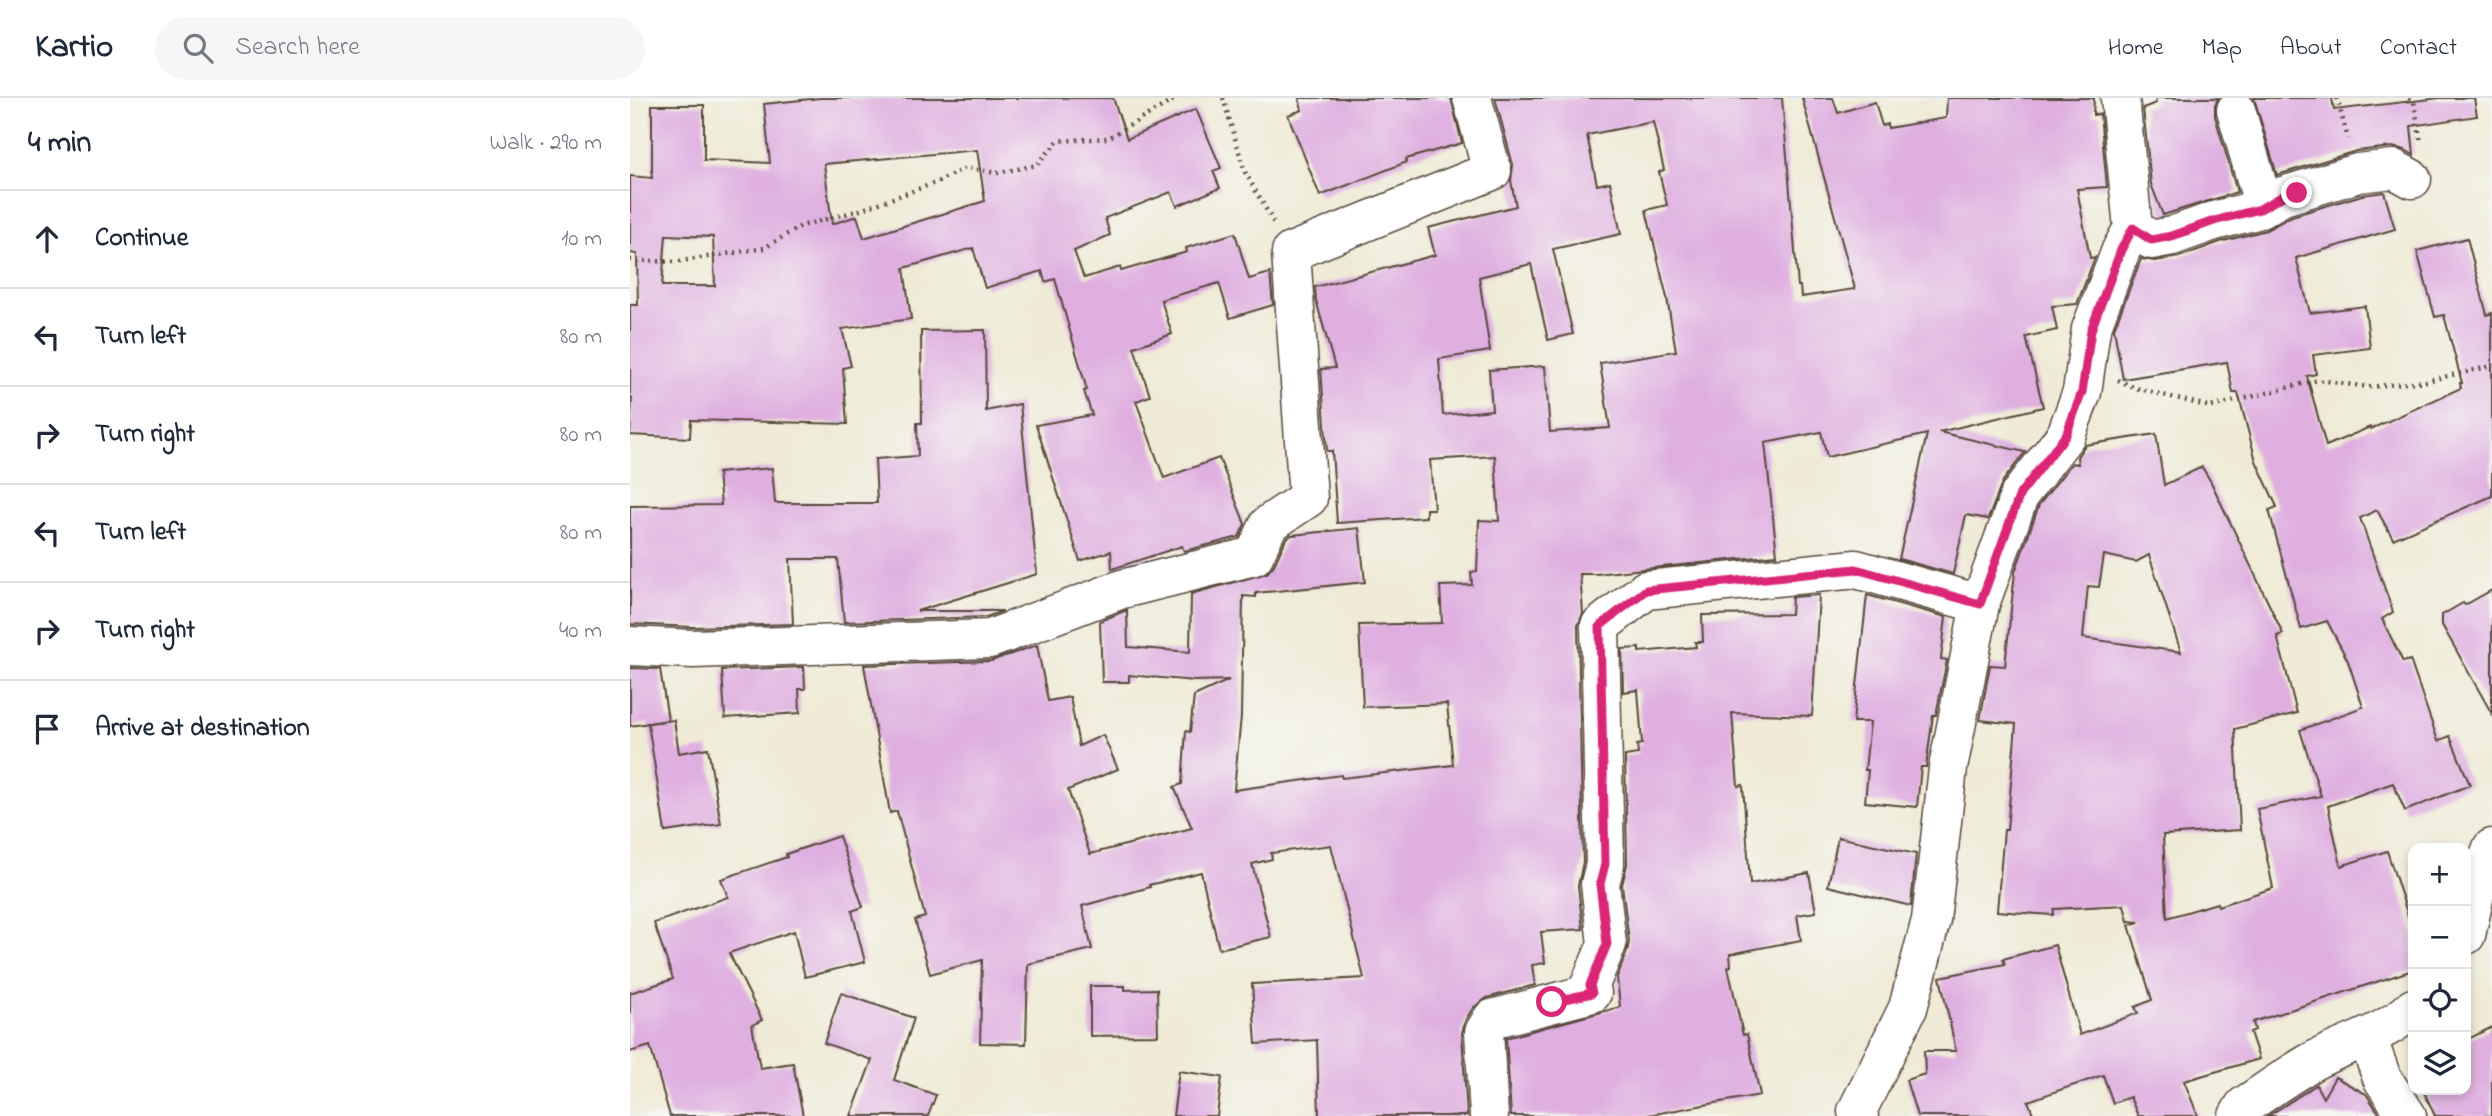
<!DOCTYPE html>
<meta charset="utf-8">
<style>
body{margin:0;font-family:"Indie Flower",sans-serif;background:#f6f6f7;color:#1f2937}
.controls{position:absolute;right:21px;bottom:21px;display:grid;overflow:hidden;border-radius:14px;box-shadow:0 4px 10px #0003}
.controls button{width:63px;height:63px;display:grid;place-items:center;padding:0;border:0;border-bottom:2px solid #e0e1e3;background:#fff;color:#1f2937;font:35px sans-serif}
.stop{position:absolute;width:21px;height:21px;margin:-16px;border:5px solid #db2777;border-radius:50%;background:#fff}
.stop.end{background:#db2777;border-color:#fff;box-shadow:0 2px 7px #0008}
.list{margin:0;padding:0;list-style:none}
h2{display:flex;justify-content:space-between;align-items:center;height:91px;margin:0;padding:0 28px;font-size:30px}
h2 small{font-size:23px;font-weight:400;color:#747a83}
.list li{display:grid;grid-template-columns:46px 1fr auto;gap:21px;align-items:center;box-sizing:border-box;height:98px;padding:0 28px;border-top:2px solid #e0e1e3}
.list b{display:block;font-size:26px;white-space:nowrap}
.list em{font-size:23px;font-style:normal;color:#747a83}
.icon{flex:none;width:38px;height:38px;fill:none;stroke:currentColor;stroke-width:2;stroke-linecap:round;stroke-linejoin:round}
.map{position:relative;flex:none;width:1862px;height:1018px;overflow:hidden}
header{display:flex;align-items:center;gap:42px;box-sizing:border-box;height:98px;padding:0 35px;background:#fff;border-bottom:2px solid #e0e1e3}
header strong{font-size:33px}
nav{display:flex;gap:38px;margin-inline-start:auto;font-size:24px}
.search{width:490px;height:63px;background:#f6f6f7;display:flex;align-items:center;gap:18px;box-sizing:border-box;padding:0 24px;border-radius:38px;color:#747a83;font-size:26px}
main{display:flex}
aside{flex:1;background:#fff}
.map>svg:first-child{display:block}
.building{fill:#dfafe0;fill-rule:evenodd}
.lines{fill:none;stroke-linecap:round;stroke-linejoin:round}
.minor-casing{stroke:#56473a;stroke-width:41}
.path{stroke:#56473a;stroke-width:4.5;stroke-dasharray:2 5;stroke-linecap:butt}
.minor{stroke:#fff;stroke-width:38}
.route{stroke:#db2777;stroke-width:9}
</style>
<header>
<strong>Kartio</strong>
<div class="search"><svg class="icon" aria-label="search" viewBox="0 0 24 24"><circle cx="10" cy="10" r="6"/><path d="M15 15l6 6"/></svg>Search here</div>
<nav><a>Home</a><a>Map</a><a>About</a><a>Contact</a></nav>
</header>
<main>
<aside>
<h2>4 min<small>Walk · 290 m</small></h2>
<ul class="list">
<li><svg class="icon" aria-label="ahead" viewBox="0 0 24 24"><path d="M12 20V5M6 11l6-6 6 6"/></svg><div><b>Continue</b></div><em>10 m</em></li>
<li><svg class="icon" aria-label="left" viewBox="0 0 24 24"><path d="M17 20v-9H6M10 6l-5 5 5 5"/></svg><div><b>Turn left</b></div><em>80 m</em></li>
<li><svg class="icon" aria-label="right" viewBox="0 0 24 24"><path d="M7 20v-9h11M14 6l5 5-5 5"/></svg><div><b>Turn right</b></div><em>80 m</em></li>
<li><svg class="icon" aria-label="left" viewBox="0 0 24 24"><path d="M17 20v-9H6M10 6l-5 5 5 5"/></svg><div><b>Turn left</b></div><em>80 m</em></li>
<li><svg class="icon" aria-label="right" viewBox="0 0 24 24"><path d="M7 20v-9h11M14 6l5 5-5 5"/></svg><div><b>Turn right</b></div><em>40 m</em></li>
<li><svg class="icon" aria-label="arrive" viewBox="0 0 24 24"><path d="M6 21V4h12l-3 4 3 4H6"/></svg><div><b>Arrive at destination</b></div></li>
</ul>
</aside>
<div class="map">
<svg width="1862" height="1018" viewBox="0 0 1862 1018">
<rect width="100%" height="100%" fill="#f6f6f2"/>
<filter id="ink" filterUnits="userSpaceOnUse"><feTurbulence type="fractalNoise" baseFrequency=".0143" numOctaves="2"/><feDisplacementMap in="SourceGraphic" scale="14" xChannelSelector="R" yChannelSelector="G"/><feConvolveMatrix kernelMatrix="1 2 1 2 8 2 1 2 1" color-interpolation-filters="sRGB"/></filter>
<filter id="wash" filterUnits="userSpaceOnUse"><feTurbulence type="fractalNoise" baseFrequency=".00686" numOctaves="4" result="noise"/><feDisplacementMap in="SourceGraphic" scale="28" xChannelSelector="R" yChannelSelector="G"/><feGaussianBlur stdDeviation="1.57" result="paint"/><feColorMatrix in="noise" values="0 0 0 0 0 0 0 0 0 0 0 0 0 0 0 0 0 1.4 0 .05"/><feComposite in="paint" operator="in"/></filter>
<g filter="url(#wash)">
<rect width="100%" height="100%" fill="#efebd6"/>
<g id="blocks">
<g class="building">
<path d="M190 0H483L497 41 566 11 591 70 583 73 590 90 547 108 541 94 475 120 480 137 444 153 454 180 490 169 491 173 557 154 556 150 605 135 619 181 640 175 643 207 600 220 589 185 531 202 542 236 504 249 520 298 506 303 534 380 589 360 615 426 609 439 554 453 552 448 482 471 481 453 450 463 406 327 462 317 454 293 457 292 425 181 415 184 412 173 355 190 343 150 274 170 281 221 212 231 221 268 213 270 217 326 61 322 60 340 0 337 2 300H0V207H8L7 156 0 155V78L22 80V7H74V62L140 65 134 6ZM347 52 355 103 234 140 227 118 202 126 194 66ZM36 137 83 139 85 188H32Z"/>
<path d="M669 0H821L832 45 776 61 777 64 690 98 658 17 672 12Z"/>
<path d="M865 0H1152L1168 188H1170L1171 199 1225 191 1172 0H1203L1208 15 1245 4 1252 28 1257 26 1258 30 1316 20 1317 0H1464L1463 17 1470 16 1477 89 1447 91 1460 160 1465 159 1447 206 1422 208 1427 232 1396 239 1413 309 1309 334 1395 354 1373 383 1358 421 1336 417 1323 476 1269 461 1297 336 1197 359 1191 334 1135 345 1147 457 966 476H950L953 515 948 528 953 764 948 788 953 831 911 834 915 865 902 867 905 887 857 900 843 910 835 923 832 935 837 1018H689L687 942 626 946 622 886 734 880 701 747 641 755 642 761 622 766 641 839 589 851 571 774 519 787 520 789 452 808 462 851 398 866 396 946 350 945 352 862 300 876 285 822 295 819 267 713 260 715 234 567 361 563 407 547 418 603 440 599 449 648 473 637 488 671 438 692 460 756 562 730 544 689 552 686 556 633 560 634 564 598 599 582 565 583 499 577V584H472L470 523 497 512 498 549 560 554 561 496 637 475 644 467 656 441 662 437 729 430 735 484 626 495V499L613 498 611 618 604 692 711 677 712 680 823 667 817 606 733 609 729 527 812 525 810 488 842 487 841 474 847 473 849 422 869 423 865 358 800 362 804 411H796V419L707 425 702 353H697L691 271 705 270 686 202 685 189 805 157 798 130 886 108 881 83 883 67ZM1023 24 1034 72 1029 74 1037 107 1016 112 1037 200 1046 253 970 265 980 330 920 334 915 268 859 272 862 312 813 317 809 261 860 253 849 179 901 166 918 242 943 236 923 151 991 136 980 84 967 87 957 37Z"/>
<path d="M1525 0H1588L1585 7V18L1607 94 1533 117 1521 86 1513 10 1526 5Z"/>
<path d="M1624 0H1702L1704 12 1810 0H1844L1847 18 1781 28 1784 57 1775 52 1762 49 1726 53 1647 77Z"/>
<path d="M1754 94 1765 131 1666 160 1680 215 1735 208 1740 250 1683 257 1686 276 1677 278 1696 348 1740 329 1741 331 1831 290 1830 285H1832L1814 217 1805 219 1787 153 1837 140 1857 217 1862 215V398L1763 441 1747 412 1730 420 1763 514 1752 521 1773 564 1780 562 1808 643 1820 638 1840 687 1775 713 1763 685 1698 708 1711 768 1757 753 1783 833V872L1623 924 1625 932 1620 934 1629 961 1554 983 1568 1018H1508L1500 999 1483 1005 1473 977 1398 1003 1404 1018H1287L1276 982 1295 976 1294 953H1326L1310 879 1375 866 1373 861 1425 847 1450 937 1508 915 1505 909 1522 902 1499 827 1509 824 1498 823 1494 807 1424 811 1423 817 1367 813 1374 732H1377L1386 626 1350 622 1360 567 1375 568 1385 474 1409 407 1442 365 1448 366 1447 359 1455 347 1526 336 1534 387 1572 369 1581 384 1653 536 1647 538 1667 615 1605 631 1610 732 1533 737 1537 820 1587 805 1588 808 1643 790 1627 711 1691 698 1670 632 1733 609 1718 563 1697 523 1671 531 1639 412 1647 409 1626 363 1608 295H1603L1597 264 1493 281 1484 231 1511 161 1525 163 1549 159 1590 144 1636 132 1662 118 1732 97ZM1474 457 1506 464 1519 457 1551 554 1453 540 1458 488 1469 489Z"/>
<path d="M355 232 356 313 390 306 407 476 287 513H373L356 519 214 524 208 461H160L163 526 63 529 0 526V408L91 407 88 375 142 370 145 405H247L245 361 288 358 287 325H292L291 233Z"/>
<path d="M1862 492V616L1812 527V517L1833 505 1835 507Z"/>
<path d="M1189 497 1182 618 1102 615 1108 688 1113 687 1120 786 1179 775 1186 814 1167 817 1171 842 1100 856 1101 868 1098 869 1113 937 1117 936 1130 997 1013 1018H881L876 940 990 909 987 879 997 854 999 844 992 787 997 766 995 658 1008 656 1007 647 1012 646 1008 592 993 594 992 551 1009 550V554L1066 549 1065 544H1073L1072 517 1161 516 1162 499Z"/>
<path d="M1237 497 1316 519 1311 561 1317 562 1306 617H1303L1296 669H1291L1287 709 1235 704 1238 672H1235L1240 624H1223Z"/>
<path d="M174 569 175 591H169L170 615 95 620 92 572Z"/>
<path d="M0 570 30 571 38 622 0 628Z"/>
<path d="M44 622 49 655 78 650 91 726 35 734 18 625Z"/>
<path d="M209 738 233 809 222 813 235 864 175 879 164 833 99 855 132 922 122 927 130 970 163 965 173 1018H40L20 948 0 954V895L43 881 24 825 98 799 91 781 157 759 156 756Z"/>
<path d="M1208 739 1286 756 1281 808 1198 788Z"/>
<path d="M460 888H495V892L527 891 528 937 460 938Z"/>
<path d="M211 895 284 920 264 982 306 997 298 1018H221L242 962 194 945Z"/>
<path d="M1862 929V1018H1805L1793 992H1836V942Z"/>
<path d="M549 973 592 979 587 1018H543Z"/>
<path d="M1705 979 1736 996 1751 1018H1638L1686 987 1693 1000Z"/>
</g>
</g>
</g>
<g filter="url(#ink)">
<use href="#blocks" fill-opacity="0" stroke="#56473a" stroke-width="2"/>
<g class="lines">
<defs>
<g id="minor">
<path d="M1606 12 1634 109"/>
<path d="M1503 130 1521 142 1542 138 1584 123 1630 111 1653 98 1728 75 1764 71 1782 81"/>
<path d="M0 548 63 551 360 541 492 491 624 458 639 426 678 400 661 154 862 73 842 0"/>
<path d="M1836 837 1846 792 1862 750"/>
<path d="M1737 939 1752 980 1777 1018"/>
<path d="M859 1018 854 934 862 921 962 895 960 887 977 846 970 786 975 766 970 528 1016 492 1226 471 1350 506"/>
<path d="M1229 1018 1227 1013 1278 910 1301 822 1318 670 1350 506 1390 396 1436 337 1452 294 1461 231 1491 152 1503 130 1490 0"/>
<path d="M1608 1018 1614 1008C1635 994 1656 979 1678 966 1712 946 1754 938 1783 910"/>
</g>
</defs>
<use href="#minor" class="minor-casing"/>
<g class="path">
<path d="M593 0 615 74 644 125"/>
<path d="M1707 0 1718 41"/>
<path d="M1779 0 1784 4 1791 45"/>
<path d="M0 162 45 164 134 150 171 128 230 112 305 85 335 70 367 75 407 67 428 43 478 40 547 0"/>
<path d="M1488 282 1506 290 1581 309 1688 282 1739 289 1796 283 1862 268"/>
</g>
<use href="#minor" class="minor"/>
</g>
</g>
<g class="lines" filter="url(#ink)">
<path class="route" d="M922 904 962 895 960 887 977 846 970 786 975 766 970 528 1016 492 1226 471 1350 506 1390 396 1436 337 1452 294 1461 232 1491 152 1503 130 1521 142 1542 138 1584 123 1630 111 1653 98 1667 95"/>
</g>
</svg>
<div class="controls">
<button>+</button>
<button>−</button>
<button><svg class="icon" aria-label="locate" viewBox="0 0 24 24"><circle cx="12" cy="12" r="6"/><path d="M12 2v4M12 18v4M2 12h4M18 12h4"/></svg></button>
<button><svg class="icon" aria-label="layers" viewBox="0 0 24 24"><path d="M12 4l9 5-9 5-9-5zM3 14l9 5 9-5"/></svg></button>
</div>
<div class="stop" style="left:922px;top:904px"></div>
<div class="stop end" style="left:1667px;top:95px"></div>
</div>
</main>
